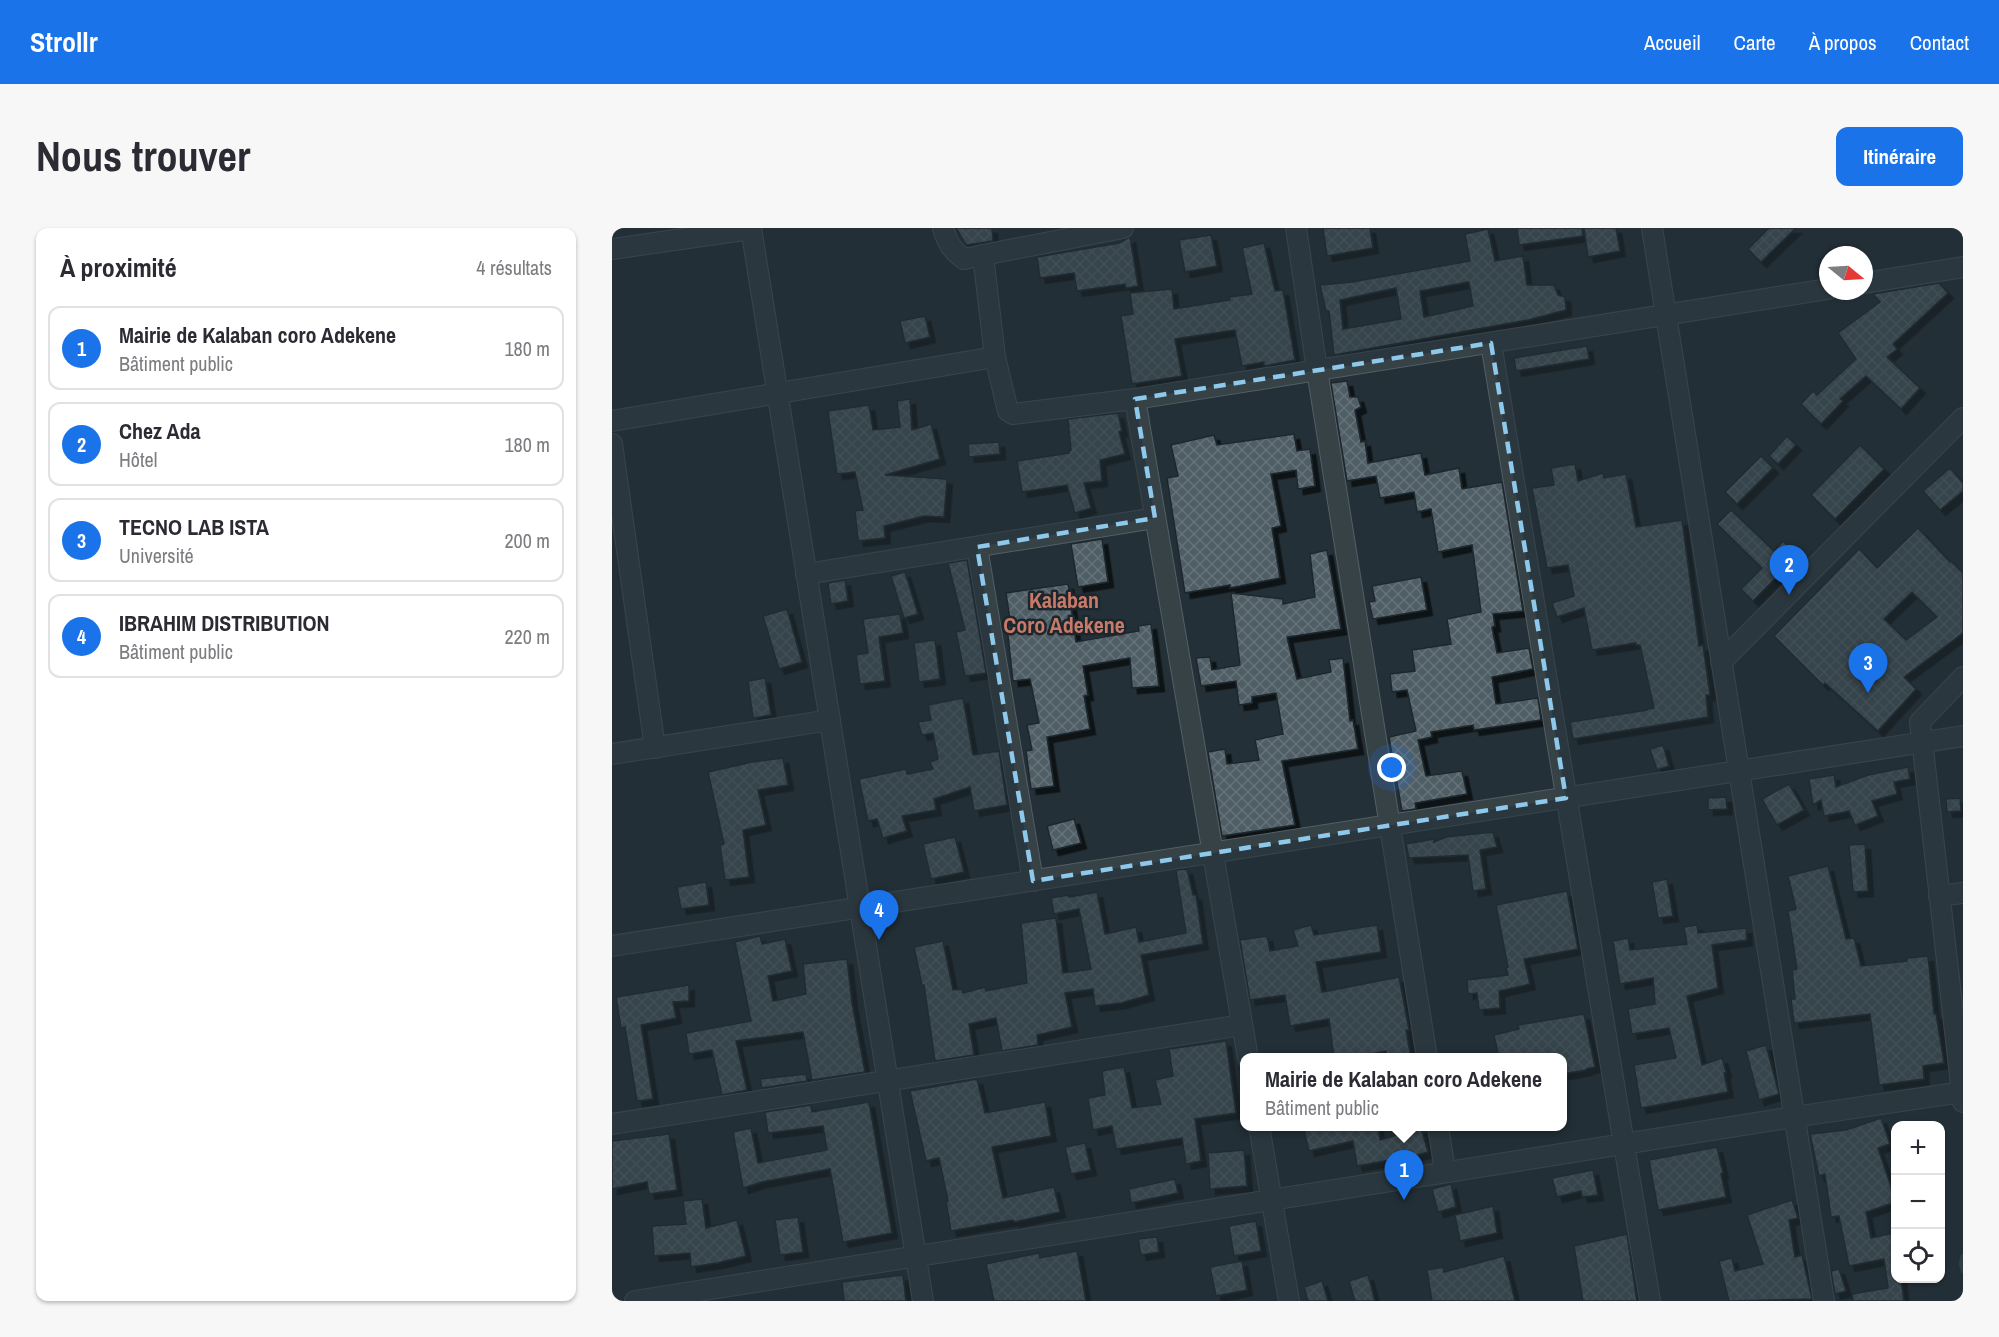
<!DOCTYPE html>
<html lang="fr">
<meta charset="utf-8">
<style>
body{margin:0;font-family:"Archivo Narrow",sans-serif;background:#f7f7f7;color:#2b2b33}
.controls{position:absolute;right:18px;bottom:18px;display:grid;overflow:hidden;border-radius:12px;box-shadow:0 2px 4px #0004}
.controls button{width:54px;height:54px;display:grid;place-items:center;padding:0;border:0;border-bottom:2px solid #e1e1e2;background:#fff;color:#2b2b33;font:30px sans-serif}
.compass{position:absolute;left:1207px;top:18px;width:54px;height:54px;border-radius:50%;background:#fff;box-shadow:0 2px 4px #0004;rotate:108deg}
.you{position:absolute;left:780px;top:540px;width:21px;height:21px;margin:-15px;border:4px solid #fff;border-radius:50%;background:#1a73e8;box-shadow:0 0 0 9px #1a73e833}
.badge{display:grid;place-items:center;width:39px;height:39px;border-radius:50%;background:#1a73e8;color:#fff;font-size:20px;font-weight:700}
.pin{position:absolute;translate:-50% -50px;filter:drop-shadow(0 2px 3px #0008)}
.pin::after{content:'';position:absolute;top:32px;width:21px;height:18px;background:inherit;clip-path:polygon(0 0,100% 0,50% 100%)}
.popup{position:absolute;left:628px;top:825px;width:327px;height:78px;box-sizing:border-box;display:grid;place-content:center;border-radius:12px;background:#fff;filter:drop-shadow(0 2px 4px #0005);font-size:20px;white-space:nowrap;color:#7c7c81}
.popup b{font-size:22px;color:#2b2b33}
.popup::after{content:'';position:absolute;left:50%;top:100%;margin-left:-12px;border:12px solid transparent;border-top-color:#fff}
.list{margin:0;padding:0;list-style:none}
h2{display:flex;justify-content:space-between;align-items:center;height:78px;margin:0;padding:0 24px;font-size:26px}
h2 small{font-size:20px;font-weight:400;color:#7c7c81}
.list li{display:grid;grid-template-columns:39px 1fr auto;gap:18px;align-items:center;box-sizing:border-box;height:84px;margin:0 12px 12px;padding:0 12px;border:2px solid #e1e1e2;border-radius:12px}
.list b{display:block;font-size:22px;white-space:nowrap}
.list p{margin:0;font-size:20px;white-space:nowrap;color:#7c7c81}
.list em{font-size:20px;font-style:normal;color:#7c7c81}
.icon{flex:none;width:33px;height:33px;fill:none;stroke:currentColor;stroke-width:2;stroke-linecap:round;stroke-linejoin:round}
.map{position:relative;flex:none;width:1351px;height:1073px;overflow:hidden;border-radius:12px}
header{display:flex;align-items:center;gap:36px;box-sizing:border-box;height:84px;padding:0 30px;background:#1a73e8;color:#fff}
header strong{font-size:28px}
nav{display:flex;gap:33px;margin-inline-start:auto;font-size:21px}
.intro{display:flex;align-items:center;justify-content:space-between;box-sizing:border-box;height:144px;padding:0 36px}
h1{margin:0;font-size:42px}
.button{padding:15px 27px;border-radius:12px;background:#1a73e8;color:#fff;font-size:21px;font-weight:700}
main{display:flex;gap:36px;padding:0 36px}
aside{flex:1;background:#fff;border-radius:12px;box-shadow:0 2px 4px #0004}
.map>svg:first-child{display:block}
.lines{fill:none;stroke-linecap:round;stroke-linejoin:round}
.stream{stroke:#39505c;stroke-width:4.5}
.building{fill:url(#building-cross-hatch);stroke:#1e282e;stroke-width:1.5;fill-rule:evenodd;filter:url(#shadow)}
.minor-casing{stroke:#545f65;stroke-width:22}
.minor{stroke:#374247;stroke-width:20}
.marked{fill:none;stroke:#8ec9ec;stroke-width:4.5;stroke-dasharray:12 8;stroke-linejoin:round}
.labels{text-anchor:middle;stroke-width:5;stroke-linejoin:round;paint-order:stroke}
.quarter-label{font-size:22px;font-weight:bold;fill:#c87a68;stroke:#1c262c}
</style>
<header>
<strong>Strollr</strong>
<nav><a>Accueil</a><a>Carte</a><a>À propos</a><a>Contact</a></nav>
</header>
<div class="intro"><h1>Nous trouver</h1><a class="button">Itinéraire</a></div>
<main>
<aside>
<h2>À proximité<small>4 résultats</small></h2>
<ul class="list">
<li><span class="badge">1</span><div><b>Mairie de Kalaban coro Adekene</b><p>Bâtiment public</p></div><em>180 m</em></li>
<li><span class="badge">2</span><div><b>Chez Ada</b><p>Hôtel</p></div><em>180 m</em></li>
<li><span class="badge">3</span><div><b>TECNO LAB ISTA</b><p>Université</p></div><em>200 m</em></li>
<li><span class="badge">4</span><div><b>IBRAHIM DISTRIBUTION</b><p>Bâtiment public</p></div><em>220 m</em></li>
</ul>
</aside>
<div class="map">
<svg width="1351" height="1073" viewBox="0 0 1351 1073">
<defs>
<pattern id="building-cross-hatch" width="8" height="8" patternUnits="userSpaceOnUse" patternTransform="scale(1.5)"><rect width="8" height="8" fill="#4f5d65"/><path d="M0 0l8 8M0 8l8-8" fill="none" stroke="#667279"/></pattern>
<filter id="shadow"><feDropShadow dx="5.5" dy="5.5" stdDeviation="0" flood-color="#0009"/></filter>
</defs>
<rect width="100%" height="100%" fill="#233037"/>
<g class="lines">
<path class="stream" d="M1351 1028 1349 1036 1351 1043"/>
</g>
<g class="building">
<path d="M344 0H380L381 13 354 17Z"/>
<path d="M711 0H758L761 20 715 28Z"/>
<path d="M905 0H970L971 8 907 17Z"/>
<path d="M972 0H1004L1008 23 976 29Z"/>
<path d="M1157 0H1184L1149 34 1136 21Z"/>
<path d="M876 1 883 33 911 28 915 57H942L946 67 953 69 954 82 916 92 722 127 717 83H714L708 57 740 54 858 33 853 6ZM857 54 861 78 812 89 808 63ZM784 60 789 91 731 101 728 72Z"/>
<path d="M599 7 605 38 573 44 567 12Z"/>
<path d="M518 9 526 58 514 60 513 56 465 63 462 45 428 50 425 29 507 15Z"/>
<path d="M652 15 663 63 671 62 683 132 652 138V134L630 138 623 102 563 111 570 148 520 156 509 88 521 86 518 65 560 61 562 81 618 72 617 69 640 66 630 20Z"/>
<path d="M1327 55 1336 65 1281 116 1285 121 1275 129 1308 160 1289 181 1254 148 1228 171 1231 173 1209 196 1189 176 1201 163 1205 167 1244 131 1226 105 1268 74 1261 66Z"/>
<path d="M313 88 318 109 293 115 288 93Z"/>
<path d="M975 118 977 131 904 143 902 130Z"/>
<path d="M735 153 738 169H746L749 179 743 182 749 214 753 213 756 235 809 225 813 247 847 240 850 261 890 254 911 383 881 386 883 398 880 399 885 425 917 420 921 441 880 449 884 476 926 470 929 492 862 502 861 497 819 504 820 509 806 512 814 548 850 543 855 566 803 575 804 581 790 583 777 509 804 503 795 462 780 464 778 446 803 443 800 422 839 416 835 391 869 384 860 317 826 324 819 281 805 284 802 264 768 270 764 248 735 253 719 155Z"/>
<path d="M298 171 300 202 319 196 328 231 273 247 335 251 332 289 312 288 272 298 273 310 246 313 243 283 251 282 243 244 225 246 216 183 257 177 261 202 288 199 285 173Z"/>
<path d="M506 185 510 203 507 204 513 226 488 232 490 253 472 255 479 280 463 285 455 257 410 264 405 233 457 225V223L459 222 456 191Z"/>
<path d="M682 206 685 223 698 221 703 258 686 261 684 242 659 246 669 298 660 300 668 350 618 360V357L573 365 555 250 566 248 559 217 602 207 605 217Z"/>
<path d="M1175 208 1184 217 1166 236 1157 228Z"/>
<path d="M387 214 388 226 357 229 356 216Z"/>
<path d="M1248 217 1272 241 1223 291 1199 267Z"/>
<path d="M1149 228 1161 240 1125 276 1113 264Z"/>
<path d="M963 236 966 253 991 245 992 250 1014 246 1024 299 1070 292 1087 418 1091 417 1098 467H1094L1096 489 961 511 958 494 1035 482V481L1042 480 1028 417H1024V415L980 422 972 380 945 389 940 375 962 368 956 337 935 340 920 260 942 257 939 240Z"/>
<path d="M1338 240 1351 255V263L1328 282 1311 263Z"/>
<path d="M1119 282 1162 323 1171 313 1185 328 1141 373 1129 361 1150 340 1105 296Z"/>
<path d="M1306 300 1338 334 1339 333 1351 345V405L1292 449 1304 461 1266 503 1213 455 1211 457 1162 408 1247 321 1265 340ZM1300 364 1325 389 1294 412 1272 391Z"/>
<path d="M490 311 496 354 466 359 459 316Z"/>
<path d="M715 322 729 401 675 409 685 451 719 444 717 432 731 430 738 493 741 492 746 521 670 533 683 597 610 608 596 524 613 521 615 536 647 532 643 512 671 506 664 465 640 469V475L627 477 624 453 589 458 584 430 598 429 600 442 628 437 619 365 671 371V376L703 369 698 326Z"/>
<path d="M355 332 374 445 353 448 344 404 353 402 336 335Z"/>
<path d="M293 344 306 386 292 390 279 348Z"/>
<path d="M809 349 815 382 761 391 757 374 763 373 760 358Z"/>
<path d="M233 352 236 373 219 376 216 355Z"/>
<path d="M456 356 464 414 527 403 526 398 539 396 547 458 520 460 518 430 471 438 476 467 472 468 478 501 435 509 442 558 419 561 414 523 420 522 415 497 427 495 418 451 401 453 395 398H399L394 365Z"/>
<path d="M175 381 190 434 167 441 151 388Z"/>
<path d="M288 386 291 405 267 409 273 453 248 456 244 427 256 425 251 391Z"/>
<path d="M323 412 328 451 307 454 302 415Z"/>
<path d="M153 450 159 487 141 490 136 453Z"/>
<path d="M351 470 361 527 387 523 395 577 362 583 358 559 322 571 324 582 290 588 295 603 271 610 265 591 256 593 247 551 294 541 295 546 321 541 318 534 326 531 321 505 310 507 306 494 319 492 316 477Z"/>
<path d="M1051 517 1057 538 1045 542 1038 521Z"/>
<path d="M171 530 176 557 146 562 154 597 131 602 137 649 113 652 108 617 112 616 96 544 140 534Z"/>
<path d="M1296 539 1298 551 1282 554 1285 566 1260 573 1266 588 1243 597 1237 583 1212 588 1209 572 1201 577 1197 551 1222 547 1224 559 1256 547Z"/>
<path d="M1177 556 1192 582 1165 597 1150 571Z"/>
<path d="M1114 569 1115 581 1096 582V570Z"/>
<path d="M1348 570 1349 583 1335 584 1334 571Z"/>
<path d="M462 591 469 615 441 622 435 598Z"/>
<path d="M881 604 885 619 868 622 874 661 861 663 856 627 797 630 794 616 822 611V614L834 609Z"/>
<path d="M343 609 352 644 319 651 311 616Z"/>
<path d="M1253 616 1256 663 1241 664 1237 617Z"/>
<path d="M1216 638 1234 711 1242 710 1249 738 1295 733V730L1316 728 1322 786H1324L1332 835 1311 838 1312 851 1267 857 1258 786 1182 795 1179 771H1183L1180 742 1185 741 1176 683 1184 681 1176 648Z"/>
<path d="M575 641 581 667H584L591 716 529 727 537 767 509 775 483 778 481 761 453 765 460 799 425 807 426 817 390 823 384 790 357 796 362 827 323 833 312 757H310L302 719 331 713 341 762 350 761 351 765 373 759 374 763 415 755 409 695 444 690 451 745 479 741 467 681 442 686 439 670 457 667V669L485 664 493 706 524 699 527 714 574 705 564 642Z"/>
<path d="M1055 651 1061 688 1046 690 1040 654Z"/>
<path d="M94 654 97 677 69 681 65 659Z"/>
<path d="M955 663 966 721 912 731 918 756 887 763 888 780 867 782 865 765 856 766 855 752 896 747 894 740 896 739 884 677Z"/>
<path d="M699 697 702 707 765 697 769 724 704 734 710 764 787 749 797 802H794L799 830H775L774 823 750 828V830H722L717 791 678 798 673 767 638 772 628 712 655 708 658 723 686 718 681 702Z"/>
<path d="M1085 697 1086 705 1134 700 1135 712 1100 717 1106 760 1075 768 1090 837 1110 830 1114 844 1112 845 1116 864 1029 880 1022 837 1064 830 1057 800 1020 806 1016 781 1043 776 1041 750 1008 756 1001 713 1016 710 1018 722 1075 716 1072 699Z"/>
<path d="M148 708 150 716 173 711 180 743 156 748 161 773 194 766 191 736 235 731 240 775 253 844 200 852 191 804 124 813 135 862 110 867 100 822 77 826 74 805 139 793 123 714Z"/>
<path d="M77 757V773L61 774 64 790 29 797 41 871 25 873 13 799 9 800 4 769Z"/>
<path d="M972 786 983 839 974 841V842L951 846V830H887L882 807 907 801 906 797Z"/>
<path d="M614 813 624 885 583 891 589 933 574 936 570 910 504 921 500 898 481 902 476 870 493 867 490 843 512 839 520 880 549 876 543 852 561 848 557 821Z"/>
<path d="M1154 817 1167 866 1147 872 1134 823Z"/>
<path d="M194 846 195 853 150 860 148 851Z"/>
<path d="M365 851 373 885 433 874 439 908 380 919 391 970 442 959 448 984 402 994 401 992 339 1003 334 973H336L327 930 314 933 298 863Z"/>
<path d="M257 874 280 1005 231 1014 218 941 150 954 131 960 121 904 139 900 146 935 215 922 211 898 156 905 153 884 199 877 200 884Z"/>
<path d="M1269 890 1278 916 1266 920 1284 974 1254 984 1259 1010 1281 1005 1284 1017V1050H1289L1292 1073H1241L1240 1066 1276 1060 1272 1031 1237 1038 1227 988 1219 989 1213 946 1207 948 1198 906 1234 902Z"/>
<path d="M691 898H766L768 912 809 900 816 924 784 933 783 931 745 938 741 913 697 923Z"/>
<path d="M57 906 65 962 37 966 35 954 0 961V913Z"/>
<path d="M473 915 479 942 459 946 453 919Z"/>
<path d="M1105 919 1111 945 1109 946 1114 969 1046 982 1037 932Z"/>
<path d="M632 922 635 958 598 961 596 925Z"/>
<path d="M981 942 986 967 970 969 969 963 945 969 940 950Z"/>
<path d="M563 951 566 965 519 975 517 961Z"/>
<path d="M839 956 844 979 826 984 820 961Z"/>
<path d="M90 971 94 1000 125 992 134 1028 105 1035 79 1039 78 1025 42 1028 40 998 74 996 71 973Z"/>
<path d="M1180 972 1186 990 1177 992 1183 1029 1190 1027 1200 1071 1117 1073 1107 1033 1120 1030 1123 1043 1151 1036 1135 987Z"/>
<path d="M881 978 885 1005 848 1013 843 987Z"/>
<path d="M186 989 191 1024 168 1027 163 992Z"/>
<path d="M644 993 649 1023 622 1028 617 998Z"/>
<path d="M1015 1006 1025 1073H971L962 1018Z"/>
<path d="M545 1009 547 1024 529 1027 526 1011Z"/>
<path d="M465 1023 474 1073H382L374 1036 427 1025 428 1030Z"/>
<path d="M892 1028 903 1073H820L815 1042 831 1039 832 1044Z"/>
<path d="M630 1033 635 1062 604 1068 598 1039Z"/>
<path d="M1227 1041 1234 1063 1223 1066 1219 1043Z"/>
<path d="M291 1047 294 1073H232L230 1054Z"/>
<path d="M756 1047 763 1073H743L737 1053Z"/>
<path d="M710 1053 716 1073H696L692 1059Z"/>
</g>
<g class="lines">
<defs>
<g id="minor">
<path d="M139 0 311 1073"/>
<path d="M331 0C335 15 340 22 352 31L371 27"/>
<path d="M511 0 371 27 383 129 396 183 401 186 523 171 1216 61"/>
<path d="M684 0 705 142 815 830"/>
<path d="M1040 0 1212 1073"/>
<path d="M0 21 139 1"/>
<path d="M1252 55 1351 39"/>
<path d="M879 115 1038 1073"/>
<path d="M523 171 636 830"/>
<path d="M0 193 383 129"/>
<path d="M0 216 43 520"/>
<path d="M365 319 421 653"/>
<path d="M194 346 543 290"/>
<path d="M1109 434 1351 190"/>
<path d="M1351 449 1308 494 1351 874"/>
<path d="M0 526 218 492"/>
<path d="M1327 668 1351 665"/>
<path d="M0 718 1351 508"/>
<path d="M0 896 630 797"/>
<path d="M647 898 677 1073"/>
<path d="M826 898 833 944"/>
<path d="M23 1073 1182 889 1351 864"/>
</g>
</defs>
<use href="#minor" class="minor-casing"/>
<use href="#minor" class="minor"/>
</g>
<path d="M0 0H1351V1073H0ZM879 115 954 570 421 653 365 319 543 290 523 171Z" fill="#233037" fill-opacity=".55" fill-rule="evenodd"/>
<path class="marked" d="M879 115 954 570 421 653 365 319 543 290 523 171Z"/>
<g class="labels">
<g class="quarter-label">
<text x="452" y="380">Kalaban<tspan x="452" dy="25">Coro Adekene</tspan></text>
</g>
</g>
</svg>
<div class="controls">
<button>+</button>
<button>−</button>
<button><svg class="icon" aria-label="locate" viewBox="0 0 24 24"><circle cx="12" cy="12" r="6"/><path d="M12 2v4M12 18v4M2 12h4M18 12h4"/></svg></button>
</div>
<svg class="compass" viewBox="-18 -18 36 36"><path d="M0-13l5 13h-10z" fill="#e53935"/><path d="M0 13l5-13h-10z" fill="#7c7c81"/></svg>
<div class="you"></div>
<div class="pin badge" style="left:792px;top:972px">1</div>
<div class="popup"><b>Mairie de Kalaban coro Adekene</b>Bâtiment public</div>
<div class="pin badge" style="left:1177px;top:367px">2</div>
<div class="pin badge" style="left:1256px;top:465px">3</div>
<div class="pin badge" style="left:267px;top:712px">4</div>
</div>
</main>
